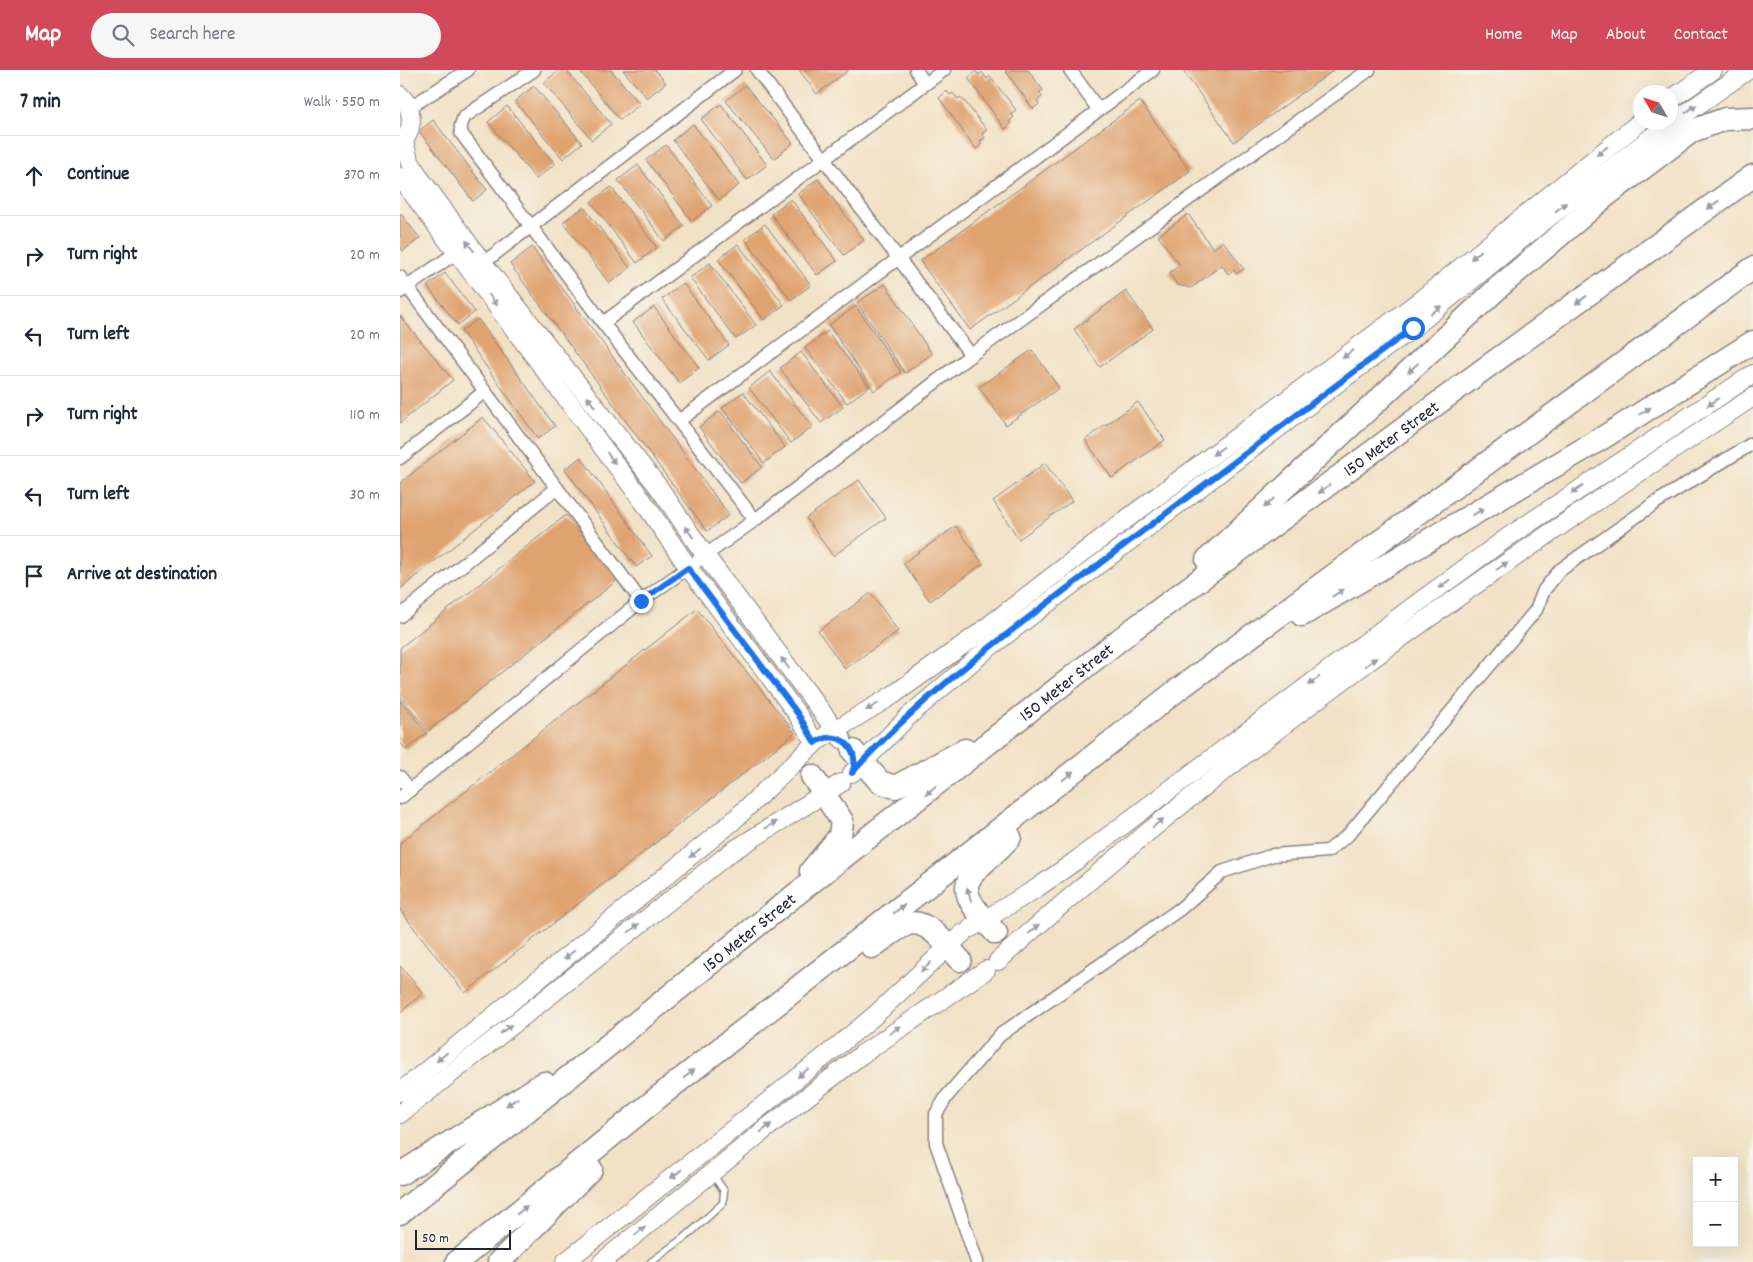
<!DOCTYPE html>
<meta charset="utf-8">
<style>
body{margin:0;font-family:Dekko,sans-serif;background:#f6f6f7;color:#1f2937}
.controls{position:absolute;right:15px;bottom:15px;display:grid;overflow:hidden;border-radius:0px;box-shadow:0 5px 20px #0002}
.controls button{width:45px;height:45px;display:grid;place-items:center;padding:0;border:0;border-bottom:1px solid #e0e1e3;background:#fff;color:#1f2937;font:25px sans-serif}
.compass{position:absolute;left:1233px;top:15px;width:45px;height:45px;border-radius:50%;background:#fff;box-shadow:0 5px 20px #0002;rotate:309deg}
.scale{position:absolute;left:15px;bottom:12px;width:96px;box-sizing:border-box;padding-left:5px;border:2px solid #22223b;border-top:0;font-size:14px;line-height:18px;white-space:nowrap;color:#22223b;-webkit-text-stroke:4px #f7f3e8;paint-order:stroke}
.stop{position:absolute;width:15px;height:15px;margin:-11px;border:4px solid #1a73e8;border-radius:50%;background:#fff}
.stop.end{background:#1a73e8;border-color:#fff;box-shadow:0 1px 5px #0008}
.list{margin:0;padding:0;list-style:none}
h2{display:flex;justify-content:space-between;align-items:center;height:65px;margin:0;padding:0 20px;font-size:21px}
h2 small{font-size:16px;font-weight:400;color:#747a83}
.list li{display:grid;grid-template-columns:32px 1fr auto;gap:15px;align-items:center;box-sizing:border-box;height:80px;padding:0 20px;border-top:1px solid #e0e1e3}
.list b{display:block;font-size:19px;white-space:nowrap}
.list em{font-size:16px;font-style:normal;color:#747a83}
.icon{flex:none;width:28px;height:28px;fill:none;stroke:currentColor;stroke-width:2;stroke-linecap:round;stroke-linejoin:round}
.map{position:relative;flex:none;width:1353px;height:1192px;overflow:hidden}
header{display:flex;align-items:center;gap:30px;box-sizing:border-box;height:70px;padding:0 25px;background:#d1495b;color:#fff}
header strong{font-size:24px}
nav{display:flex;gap:28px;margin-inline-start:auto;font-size:18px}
.search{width:350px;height:45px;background:#f6f6f7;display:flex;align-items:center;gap:12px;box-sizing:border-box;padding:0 18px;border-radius:28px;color:#747a83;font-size:19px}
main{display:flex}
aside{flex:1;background:#fff}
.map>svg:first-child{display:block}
.building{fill:#dfa36f}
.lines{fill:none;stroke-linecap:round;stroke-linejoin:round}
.lane-casing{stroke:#8a8280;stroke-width:9}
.street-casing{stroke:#8a8280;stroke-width:15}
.secondary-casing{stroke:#8a8280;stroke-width:20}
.highway-casing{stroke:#8a8280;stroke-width:25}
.lane{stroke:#fff;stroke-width:6}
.street{stroke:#fff;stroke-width:12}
.secondary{stroke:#fff;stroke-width:18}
.highway{stroke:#fff;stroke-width:22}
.oneway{fill:#9c9ca7}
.route{stroke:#1a73e8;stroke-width:6}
.labels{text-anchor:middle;stroke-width:5;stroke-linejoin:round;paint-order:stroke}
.street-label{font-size:18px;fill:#22223b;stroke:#f7f3e8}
</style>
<header>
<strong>Map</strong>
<div class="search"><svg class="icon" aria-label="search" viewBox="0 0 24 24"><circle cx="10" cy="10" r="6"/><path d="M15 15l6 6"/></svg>Search here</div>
<nav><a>Home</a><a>Map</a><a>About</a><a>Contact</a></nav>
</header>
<main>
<aside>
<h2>7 min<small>Walk · 550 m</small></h2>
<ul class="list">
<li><svg class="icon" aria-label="ahead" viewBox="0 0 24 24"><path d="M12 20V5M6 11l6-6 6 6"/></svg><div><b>Continue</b></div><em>370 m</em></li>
<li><svg class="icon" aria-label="right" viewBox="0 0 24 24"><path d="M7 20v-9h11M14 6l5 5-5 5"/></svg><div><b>Turn right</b></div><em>20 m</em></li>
<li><svg class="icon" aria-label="left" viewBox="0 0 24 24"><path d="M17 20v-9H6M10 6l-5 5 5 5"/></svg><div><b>Turn left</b></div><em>20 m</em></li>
<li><svg class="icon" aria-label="right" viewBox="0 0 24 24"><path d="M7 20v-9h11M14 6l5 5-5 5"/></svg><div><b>Turn right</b></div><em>110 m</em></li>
<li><svg class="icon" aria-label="left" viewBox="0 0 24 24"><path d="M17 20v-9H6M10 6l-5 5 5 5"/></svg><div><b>Turn left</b></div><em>30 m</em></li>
<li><svg class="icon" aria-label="arrive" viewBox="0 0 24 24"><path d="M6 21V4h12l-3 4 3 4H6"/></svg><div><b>Arrive at destination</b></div></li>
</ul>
</aside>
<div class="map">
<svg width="1353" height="1192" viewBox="0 0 1353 1192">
<rect width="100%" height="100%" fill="#f7f3e8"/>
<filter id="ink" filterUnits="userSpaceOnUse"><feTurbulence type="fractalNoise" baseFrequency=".02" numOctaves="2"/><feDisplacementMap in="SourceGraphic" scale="10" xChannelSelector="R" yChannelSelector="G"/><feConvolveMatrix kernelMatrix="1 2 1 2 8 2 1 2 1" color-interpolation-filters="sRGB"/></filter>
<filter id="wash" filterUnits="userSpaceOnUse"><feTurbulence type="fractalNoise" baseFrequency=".0096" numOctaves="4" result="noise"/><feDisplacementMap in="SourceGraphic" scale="20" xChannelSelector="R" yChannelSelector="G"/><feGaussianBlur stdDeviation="1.12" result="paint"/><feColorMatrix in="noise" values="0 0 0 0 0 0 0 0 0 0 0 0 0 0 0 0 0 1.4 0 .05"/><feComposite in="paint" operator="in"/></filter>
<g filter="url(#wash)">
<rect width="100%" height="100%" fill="#f1e2c6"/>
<g id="blocks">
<g class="building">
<path d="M159 0H166L211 54 192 70 144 13Z"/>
<path d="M179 0H211L240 34 220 50Z"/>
<path d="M223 0H255L266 13 247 28Z"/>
<path d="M399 0H449L417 24Z"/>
<path d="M605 0H628L643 20 639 23 642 27 637 31 639 34 633 39Z"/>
<path d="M788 0H934L834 72 784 2Z"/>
<path d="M576 1 579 5 582 2 587 9 590 6 616 40 611 44 614 47 609 51 611 54 605 59 568 8Z"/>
<path d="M345 15 393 73 374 89 326 31Z"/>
<path d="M134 16 182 73 163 89 115 31Z"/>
<path d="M547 21 550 25 553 23 558 29 561 27 587 60 582 64 585 68 580 71 582 74 576 79 539 28Z"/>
<path d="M740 31 790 101 570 260 520 191Z"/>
<path d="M321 34 367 95 347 110 301 49Z"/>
<path d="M107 36 155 94 136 109 88 52Z"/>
<path d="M33 50 87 120 73 131 19 61Z"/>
<path d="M293 54 339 115 319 130 273 70Z"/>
<path d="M266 75 312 136 292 151 246 90Z"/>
<path d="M238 95 284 156 264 171 218 110Z"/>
<path d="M418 109 464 170 444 185 398 124Z"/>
<path d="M211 117 257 178 237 193 191 132Z"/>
<path d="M391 129 437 191 417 205 371 144Z"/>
<path d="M184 137 230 198 209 213 163 152Z"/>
<path d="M0 143 20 168 3 181 0 177Z"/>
<path d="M788 144 813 179 823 171 844 199 836 204 834 200 828 204 822 195 791 218 777 215 769 203 780 195 758 166Z"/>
<path d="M365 154 411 215 391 230 345 169Z"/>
<path d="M338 174 384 235 364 250 318 189Z"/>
<path d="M132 177 329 445 307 461 110 194Z"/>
<path d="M310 193 356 255 336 269 290 208Z"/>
<path d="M45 203 75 242 58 255 27 216Z"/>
<path d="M283 213 329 275 309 290 262 229Z"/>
<path d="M485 214 532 284 505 303 457 233Z"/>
<path d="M726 221 753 259 700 297 674 259Z"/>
<path d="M456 236 501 302 474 321 429 255Z"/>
<path d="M254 237 299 298 279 313 233 252Z"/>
<path d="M0 246 53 310 0 353Z"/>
<path d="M78 249 155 356 138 369 61 261Z"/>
<path d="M427 261 469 317 447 333 405 278Z"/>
<path d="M632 280 659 318 606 355 579 317Z"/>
<path d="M401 282 443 337 421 353 380 298Z"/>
<path d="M370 301 412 357 391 373 349 318Z"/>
<path d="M343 322 385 377 364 393 322 338Z"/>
<path d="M738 332 765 370 712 408 685 370Z"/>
<path d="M320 341 362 397 341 413 299 357Z"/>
<path d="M83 347 135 411 0 519V413Z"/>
<path d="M181 387 252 486 236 497 165 399Z"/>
<path d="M645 393 672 431 619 469 593 431Z"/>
<path d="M459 410 486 448 433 486 406 448Z"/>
<path d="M166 445 219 509 28 661 0 626V578Z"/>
<path d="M556 456 583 494 530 531 503 493Z"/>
<path d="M471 523 498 561 445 599 418 561Z"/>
<path d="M297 539 395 663 65 923 0 840V773Z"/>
<path d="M0 630 27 663 6 680 0 672Z"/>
<path d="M0 896 23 923 0 943Z"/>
</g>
</g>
</g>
<g filter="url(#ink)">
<use href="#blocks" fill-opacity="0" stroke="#8a8280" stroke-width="1"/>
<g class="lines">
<defs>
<path id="lane" d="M251 1192 289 1164 323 1133 324 1121 312 1103"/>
<g id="street">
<path d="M134 0 64 47 61 55V63L203 253 355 450"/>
<path d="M357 0 571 285"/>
<path d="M516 0 525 14"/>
<path d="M670 0 698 39"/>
<path d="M9 38 68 0"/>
<path d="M83 193 335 0"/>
<path d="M0 207 241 531"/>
<path d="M0 222 57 182"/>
<path d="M203 253 544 0"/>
<path d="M280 350 753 0"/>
<path d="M0 388 84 322"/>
<path d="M0 546 157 418"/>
<path d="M0 707 10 720"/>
<path d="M0 728 241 531 355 450 571 285 969 0"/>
<path d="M577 1192 536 1073V1044L547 1026 600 965 780 839 822 802 873 785 928 781 948 765 1136 540 1144 520 1160 500 1255 433 1353 373"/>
</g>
<g id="secondary">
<path d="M0 25C14 39 15 60 0 74"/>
<path d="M1270 30 1313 0"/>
<path d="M4 71 9 90 20 108 83 193 260 419 305 485 442 669"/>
<path d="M0 107 243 431 288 497 398 645 415 673"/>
<path d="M419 670 493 625 574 567 724 451 1018 232 1240 52"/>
<path d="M452 703 511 644 586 580 939 312 1013 258 1139 155 1250 68 1348 0"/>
<path d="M571 858 637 818 674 792 1019 532 1108 467 1353 304"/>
<path d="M598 891C831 680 1091 499 1353 327"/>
<path d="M0 1022 332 752 413 675"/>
<path d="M0 1044 331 782 441 713"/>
<path d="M165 1192 434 979 474 946 562 864"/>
<path d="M202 1192 368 1057 461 985 586 900"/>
</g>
<g id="highway">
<path d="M807 490 1099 217 1207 125 1292 61 1325 49 1353 48"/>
<path d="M902 545 1204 367 1353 272"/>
<path d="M453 681 480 712 495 717 565 680"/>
<path d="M411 801 440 766 442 751 412 706"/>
<path d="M596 863C544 808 570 811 610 767"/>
<path d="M472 877C483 870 496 858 508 854 529 848 548 878 560 890"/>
<path d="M0 1104 144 1013"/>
<path id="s1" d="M0 1143 385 833 732 560 1084 299 1353 106"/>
<path d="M57 1192 261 1025 776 621 1353 198"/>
<path d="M99 1192 191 1099"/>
</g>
</defs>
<use href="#lane" class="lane-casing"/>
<use href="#street" class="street-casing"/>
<use href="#secondary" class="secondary-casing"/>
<use href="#highway" class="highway-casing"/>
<use href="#lane" class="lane"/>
<use href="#street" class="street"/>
<use href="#secondary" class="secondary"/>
<use href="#highway" class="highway"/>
</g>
<defs><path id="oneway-solid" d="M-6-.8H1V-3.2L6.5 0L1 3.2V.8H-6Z" transform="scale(1.25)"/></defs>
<g class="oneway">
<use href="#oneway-solid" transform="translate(1291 39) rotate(-36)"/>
<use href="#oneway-solid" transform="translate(1202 81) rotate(142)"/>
<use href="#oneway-solid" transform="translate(1313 135) rotate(144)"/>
<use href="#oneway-solid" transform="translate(1161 137) rotate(-38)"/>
<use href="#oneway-solid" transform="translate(70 176) rotate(-127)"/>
<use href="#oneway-solid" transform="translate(1076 185) rotate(140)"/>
<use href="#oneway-solid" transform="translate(93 230) rotate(53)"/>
<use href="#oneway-solid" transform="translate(1181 230) rotate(144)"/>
<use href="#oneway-solid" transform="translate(1036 240) rotate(-38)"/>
<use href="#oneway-solid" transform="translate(948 284) rotate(143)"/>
<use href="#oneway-solid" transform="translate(1013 298) rotate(137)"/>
<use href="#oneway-solid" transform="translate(191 332) rotate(-128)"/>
<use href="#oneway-solid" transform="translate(1313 332) rotate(145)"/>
<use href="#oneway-solid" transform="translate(1245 341) rotate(-32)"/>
<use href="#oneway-solid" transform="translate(818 381) rotate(143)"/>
<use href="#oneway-solid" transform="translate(211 388) rotate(53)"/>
<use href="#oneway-solid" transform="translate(924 419) rotate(143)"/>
<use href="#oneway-solid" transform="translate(1177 420) rotate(146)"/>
<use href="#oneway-solid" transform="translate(869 433) rotate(137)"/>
<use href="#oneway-solid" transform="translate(1078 442) rotate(-31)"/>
<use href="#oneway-solid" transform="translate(289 462) rotate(-125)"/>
<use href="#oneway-solid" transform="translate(1102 496) rotate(-35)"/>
<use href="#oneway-solid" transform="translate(1044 514) rotate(144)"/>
<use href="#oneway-solid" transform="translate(938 523) rotate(-31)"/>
<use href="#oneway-solid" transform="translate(971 592) rotate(-37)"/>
<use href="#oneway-solid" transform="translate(385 593) rotate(-126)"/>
<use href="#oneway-solid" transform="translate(914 611) rotate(143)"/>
<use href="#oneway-solid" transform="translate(472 637) rotate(150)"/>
<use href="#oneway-solid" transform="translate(668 706) rotate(-38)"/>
<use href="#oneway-solid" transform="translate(531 720) rotate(140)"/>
<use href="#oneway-solid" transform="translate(758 753) rotate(-38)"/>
<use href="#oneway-solid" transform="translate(371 755) rotate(-32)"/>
<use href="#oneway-solid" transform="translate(295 783) rotate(141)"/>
<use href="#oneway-solid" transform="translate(569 824) rotate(-106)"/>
<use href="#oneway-solid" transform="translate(499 839) rotate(-38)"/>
<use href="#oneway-solid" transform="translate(234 858) rotate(-39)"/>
<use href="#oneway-solid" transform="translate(634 859) rotate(-42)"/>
<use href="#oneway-solid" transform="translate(169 885) rotate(141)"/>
<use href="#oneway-solid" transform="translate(526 897) rotate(136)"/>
<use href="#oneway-solid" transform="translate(106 959) rotate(-38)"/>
<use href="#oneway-solid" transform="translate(495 960) rotate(-35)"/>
<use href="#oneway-solid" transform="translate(42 987) rotate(140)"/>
<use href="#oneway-solid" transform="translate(403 1003) rotate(141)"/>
<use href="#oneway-solid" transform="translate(289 1004) rotate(-38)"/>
<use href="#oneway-solid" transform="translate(112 1032) rotate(147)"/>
<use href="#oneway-solid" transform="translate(366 1058) rotate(-38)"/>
<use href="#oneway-solid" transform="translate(276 1104) rotate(142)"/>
<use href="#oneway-solid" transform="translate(122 1140) rotate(-39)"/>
<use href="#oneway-solid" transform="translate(240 1161) rotate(-40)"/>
</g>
</g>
<g class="lines" filter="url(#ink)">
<path class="route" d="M241 531 288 498 398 644 415 673C437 657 462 678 452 703 522 624 610 562 694 498 800 418 906 337 1013 258"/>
</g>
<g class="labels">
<g class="street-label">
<text dy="6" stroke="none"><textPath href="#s1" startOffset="1258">150 Meter Street</textPath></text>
<text dy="6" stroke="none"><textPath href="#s1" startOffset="852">150 Meter Street</textPath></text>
<text dy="6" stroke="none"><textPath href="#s1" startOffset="448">150 Meter Street</textPath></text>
</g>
</g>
</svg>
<div class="controls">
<button>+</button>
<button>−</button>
</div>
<svg class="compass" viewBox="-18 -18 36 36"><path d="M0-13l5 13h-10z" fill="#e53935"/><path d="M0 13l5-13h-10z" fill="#747a83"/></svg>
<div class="scale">50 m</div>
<div class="stop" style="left:1013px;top:258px"></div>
<div class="stop end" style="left:241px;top:531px"></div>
</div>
</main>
